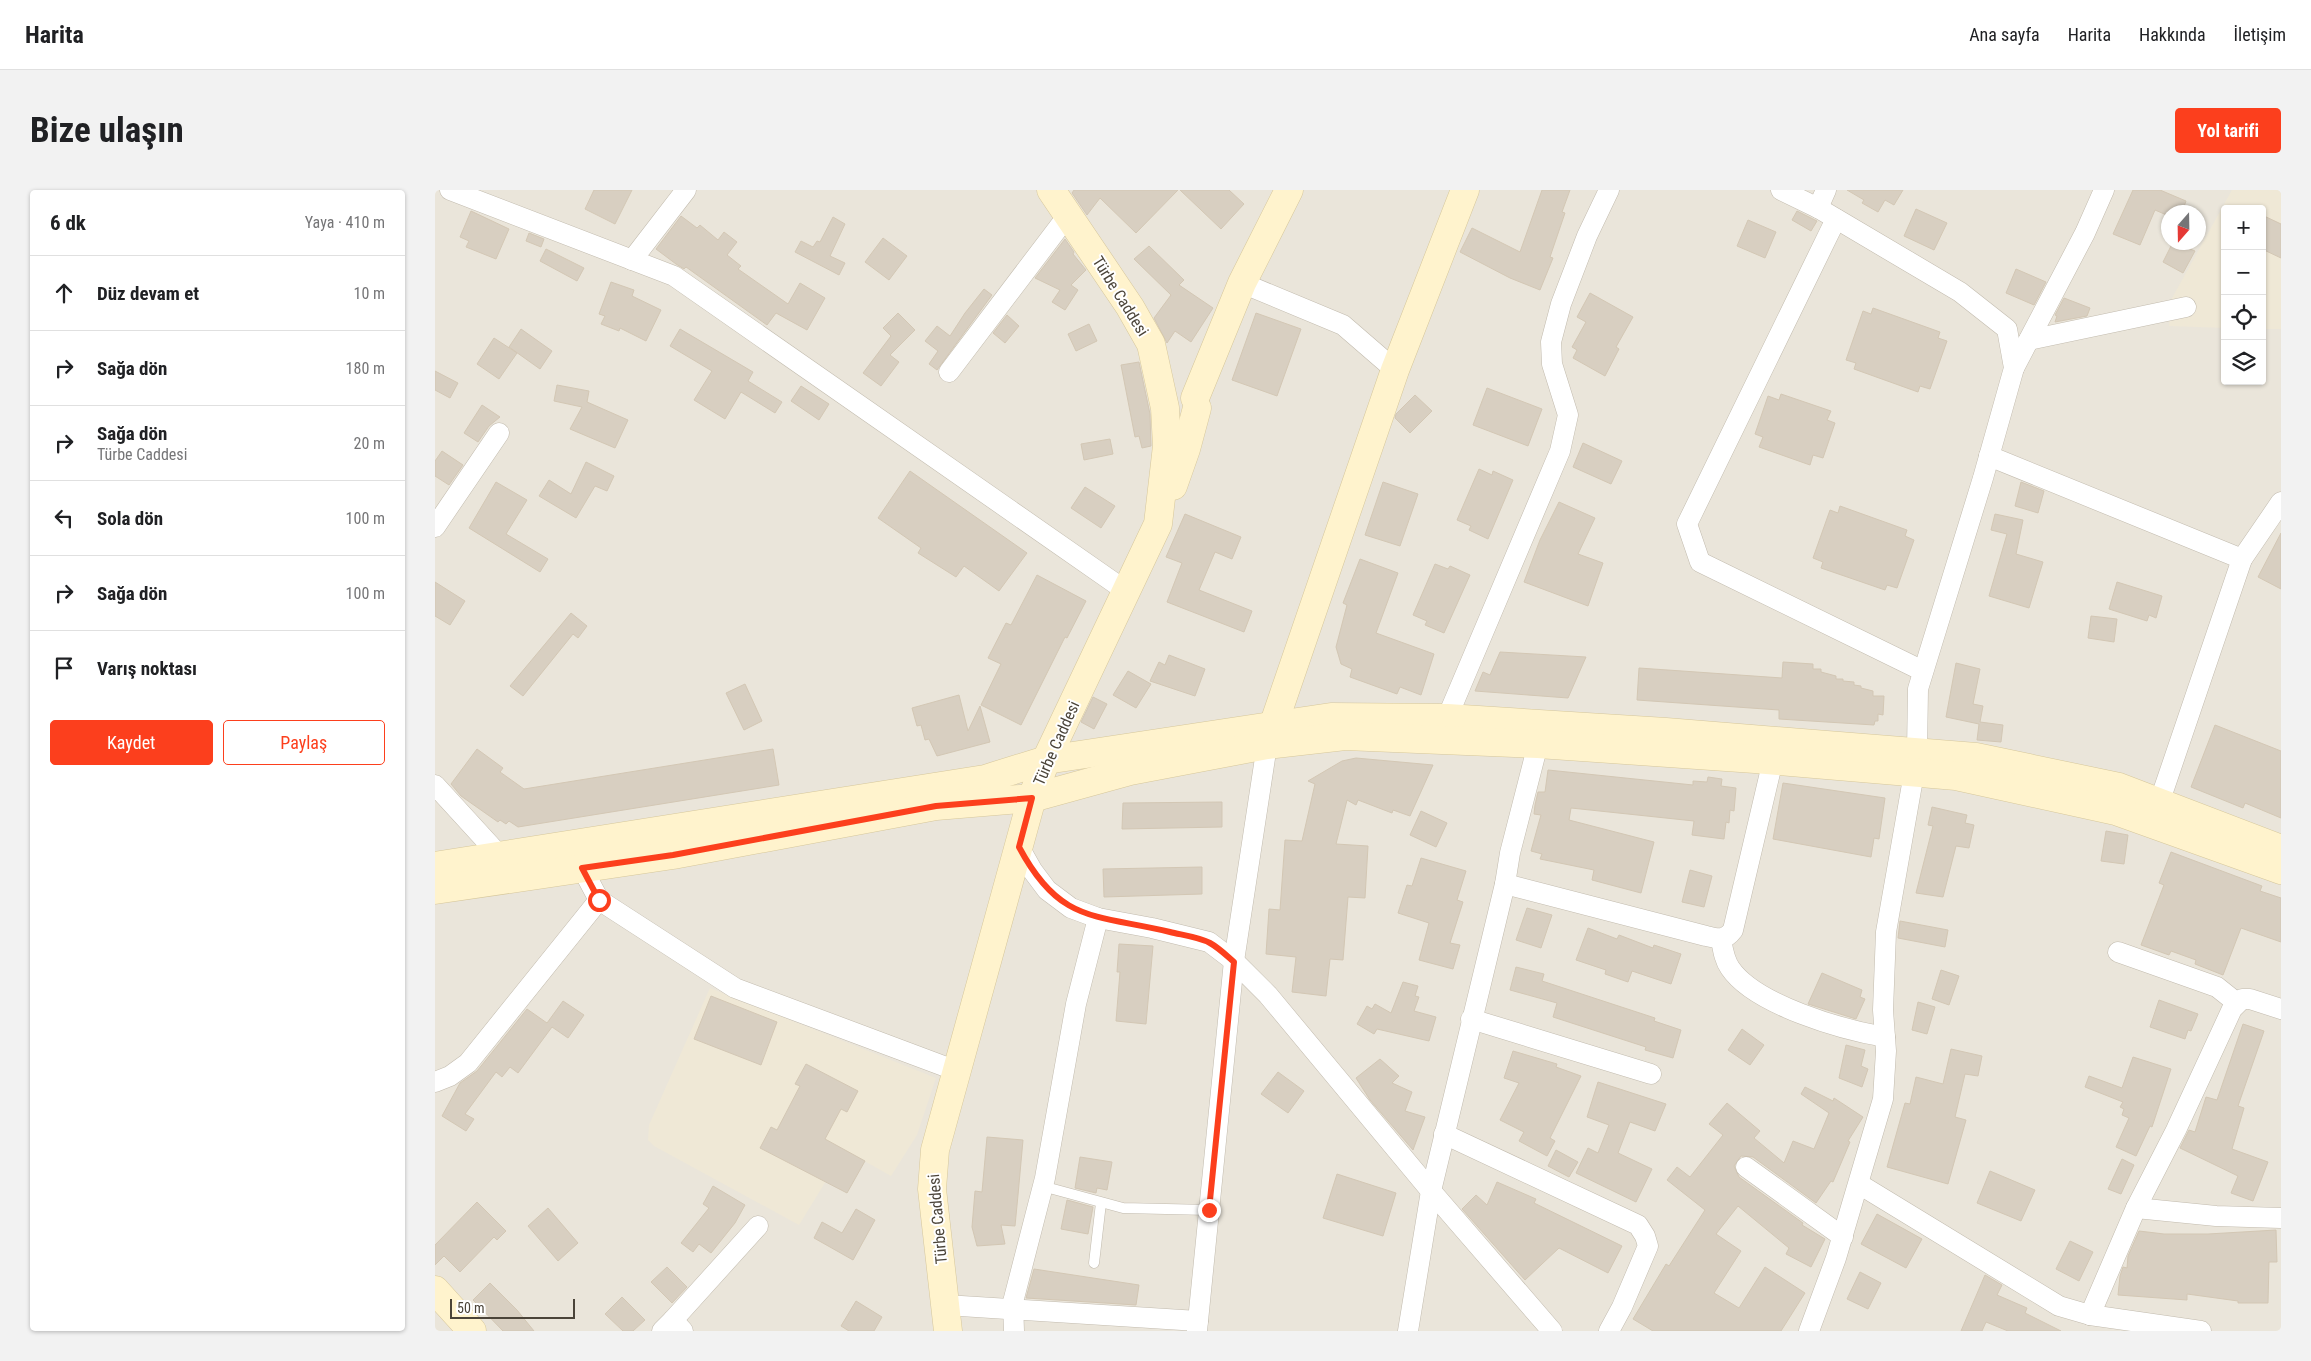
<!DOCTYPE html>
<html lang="tr">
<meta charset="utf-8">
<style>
body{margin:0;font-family:"Roboto Condensed",sans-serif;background:#f2f2f2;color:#202124}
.controls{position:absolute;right:15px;top:15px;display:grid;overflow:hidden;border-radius:5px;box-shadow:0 1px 4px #0004}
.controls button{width:45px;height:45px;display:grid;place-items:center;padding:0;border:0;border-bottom:1px solid #e0e0e0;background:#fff;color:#202124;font:25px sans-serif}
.compass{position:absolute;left:1726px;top:15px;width:45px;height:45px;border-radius:50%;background:#fff;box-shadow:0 1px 4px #0004;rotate:200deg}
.scale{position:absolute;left:15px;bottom:12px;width:125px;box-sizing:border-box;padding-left:5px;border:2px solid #4b4439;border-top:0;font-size:14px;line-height:18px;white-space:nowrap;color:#4b4439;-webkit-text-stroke:4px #fff;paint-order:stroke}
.stop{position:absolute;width:15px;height:15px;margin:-11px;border:4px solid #fc3f1d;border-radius:50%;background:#fff}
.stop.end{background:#fc3f1d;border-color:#fff;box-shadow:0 1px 5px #0008}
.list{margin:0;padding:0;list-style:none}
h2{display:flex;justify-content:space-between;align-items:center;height:65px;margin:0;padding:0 20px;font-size:21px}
h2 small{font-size:16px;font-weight:400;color:#757577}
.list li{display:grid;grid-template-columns:32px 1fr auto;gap:15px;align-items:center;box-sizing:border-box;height:75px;padding:0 20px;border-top:1px solid #e0e0e0}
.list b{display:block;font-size:19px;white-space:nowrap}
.list p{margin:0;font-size:16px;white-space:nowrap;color:#757577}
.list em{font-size:16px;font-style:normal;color:#757577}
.actions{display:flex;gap:10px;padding:15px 20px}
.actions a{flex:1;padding:11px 0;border:1px solid #fc3f1d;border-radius:5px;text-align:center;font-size:18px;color:#fc3f1d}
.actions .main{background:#fc3f1d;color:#fff}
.icon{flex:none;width:28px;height:28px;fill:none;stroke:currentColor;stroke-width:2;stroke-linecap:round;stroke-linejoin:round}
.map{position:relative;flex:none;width:1846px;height:1141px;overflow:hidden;border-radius:5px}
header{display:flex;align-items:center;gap:30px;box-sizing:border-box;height:70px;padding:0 25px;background:#fff;border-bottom:1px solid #e0e0e0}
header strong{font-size:24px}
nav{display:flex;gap:28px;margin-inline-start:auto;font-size:18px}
.intro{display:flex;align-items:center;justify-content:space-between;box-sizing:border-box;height:120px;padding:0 30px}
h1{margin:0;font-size:35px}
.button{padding:12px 22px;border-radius:5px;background:#fc3f1d;color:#fff;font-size:18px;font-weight:700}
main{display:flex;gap:30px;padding:0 30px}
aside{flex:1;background:#fff;border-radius:5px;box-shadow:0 1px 4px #0004}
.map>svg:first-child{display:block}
.residential{fill:#eae5da;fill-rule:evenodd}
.education{fill:#efe8d6}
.building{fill:#d8cfc1;stroke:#d3c7b4}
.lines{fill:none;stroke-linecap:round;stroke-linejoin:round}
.lane-casing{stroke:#c2bbae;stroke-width:11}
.street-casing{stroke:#c2bbae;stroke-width:21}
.secondary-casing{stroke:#d6c79b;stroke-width:29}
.lane{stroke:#fff;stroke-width:10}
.street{stroke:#fff;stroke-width:20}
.secondary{stroke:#fff3cd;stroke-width:28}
.route{stroke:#fc3f1d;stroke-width:6}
.labels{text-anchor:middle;stroke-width:4;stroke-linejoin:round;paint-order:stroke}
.street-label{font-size:16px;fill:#4b4439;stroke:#fff}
</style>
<header>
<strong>Harita</strong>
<nav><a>Ana sayfa</a><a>Harita</a><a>Hakkında</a><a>İletişim</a></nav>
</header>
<div class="intro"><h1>Bize ulaşın</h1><a class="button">Yol tarifi</a></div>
<main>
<aside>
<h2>6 dk<small>Yaya · 410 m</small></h2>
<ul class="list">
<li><svg class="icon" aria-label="ahead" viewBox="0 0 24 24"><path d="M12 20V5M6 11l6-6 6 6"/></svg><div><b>Düz devam et</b></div><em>10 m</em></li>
<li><svg class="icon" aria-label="right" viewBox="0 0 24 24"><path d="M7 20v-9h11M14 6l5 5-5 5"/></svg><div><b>Sağa dön</b></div><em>180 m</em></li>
<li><svg class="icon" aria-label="right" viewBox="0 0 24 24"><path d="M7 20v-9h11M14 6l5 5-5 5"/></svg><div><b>Sağa dön</b><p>Türbe Caddesi</p></div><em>20 m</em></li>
<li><svg class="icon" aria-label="left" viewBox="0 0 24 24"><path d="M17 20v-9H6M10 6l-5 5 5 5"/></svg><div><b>Sola dön</b></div><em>100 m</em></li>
<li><svg class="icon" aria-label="right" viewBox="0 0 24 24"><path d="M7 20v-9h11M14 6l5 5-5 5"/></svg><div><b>Sağa dön</b></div><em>100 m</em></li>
<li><svg class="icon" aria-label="arrive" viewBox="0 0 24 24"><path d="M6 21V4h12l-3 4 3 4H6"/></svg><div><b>Varış noktası</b></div></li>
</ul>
<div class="actions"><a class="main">Kaydet</a><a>Paylaş</a></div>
</aside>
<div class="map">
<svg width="1846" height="1141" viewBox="0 0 1846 1141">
<rect width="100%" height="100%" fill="#f6f3ec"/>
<path class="residential" d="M0 0H1846V1141H0ZM1790 19H1827V191H1790ZM1734 22H1764V52H1734Z"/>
<g class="education">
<path d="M1797 0H1846V139H1827V19H1790V138L1734 136 1737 108Z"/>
<path d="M275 798 501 888 482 945 456 986 410 960 364 1035 219 956 213 950 214 935Z"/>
</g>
<g class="building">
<path d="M159 0H197L180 34 150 19Z"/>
<path d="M639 0H743L701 43 665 8 652 25 637 3Z"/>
<path d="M745 0H794L809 14 786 39Z"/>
<path d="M1107 0H1135L1127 22 1130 23 1115 67 1118 68 1105 100 1075 88 1025 62 1037 38 1085 62Z"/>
<path d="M1412 0H1468L1459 15 1450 10 1443 22 1427 13 1429 10Z"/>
<path d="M1698 0H1725L1751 11 1747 22H1734V26L1720 20 1705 55 1678 44Z"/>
<path d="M1481 19 1512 33 1499 60 1469 46Z"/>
<path d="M36 21 74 39 61 69 31 57 34 51 25 47Z"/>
<path d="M1362 21 1382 31 1376 41 1357 30Z"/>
<path d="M1827 25 1846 34V68L1827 59Z"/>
<path d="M246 26 262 38 265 35 283 50 289 42 302 52 292 65 306 76 303 79 353 114 365 93 390 108 372 140 341 123 332 135 251 77 249 79 241 74 221 59Z"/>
<path d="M398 27 410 34 395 66 410 73 404 85 360 62 366 51 378 57 382 51 385 52Z"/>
<path d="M1313 30 1341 42 1330 68 1302 56Z"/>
<path d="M94 43 109 49 106 57 91 51Z"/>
<path d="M448 48 472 66 454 90 430 72Z"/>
<path d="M630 49 639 62 638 64 651 80 636 95 643 100 630 120 617 112 625 100 600 88Z"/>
<path d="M1738 52 1760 61 1748 83 1728 72Z"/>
<path d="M714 56 749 90 744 95 778 118 756 152 740 141 732 153 719 128 736 105 699 69Z"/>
<path d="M111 59 149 78 142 91 105 71Z"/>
<path d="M1581 79 1611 92 1599 115 1571 103Z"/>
<path d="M176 92 199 100 197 106 226 120 211 151 185 138 184 141 166 134 170 126 164 124Z"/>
<path d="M549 99 557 105 502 180 494 174 503 161 490 151 502 136 515 146 530 123Z"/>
<path d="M1155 103 1198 127 1181 157 1184 159 1170 186 1138 168 1142 160 1137 157 1151 132 1142 127Z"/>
<path d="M1629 108 1655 118 1652 126 1620 132 1622 126 1620 125Z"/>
<path d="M1438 118 1505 142 1503 148 1512 151 1495 199 1485 196 1483 202 1419 179 1421 173 1411 170 1428 121 1436 124Z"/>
<path d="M463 123 480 140 455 165 464 172 446 196 428 183 456 146 448 138Z"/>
<path d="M821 123 866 139 842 206 797 190Z"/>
<path d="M572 125 584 136 570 153 558 143Z"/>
<path d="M654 134 662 151 641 161 633 144Z"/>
<path d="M86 139 117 161 105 179 74 157Z"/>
<path d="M245 139 318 182 313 191 347 212 340 223 306 202 290 229 259 210 277 181 235 156Z"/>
<path d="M59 148 82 163 64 189 42 174Z"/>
<path d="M704 172 715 224 716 256 707 258 704 246 700 247 686 175Z"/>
<path d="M0 181 23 193 15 208 0 200Z"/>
<path d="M122 195 154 201 152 212 193 230 180 258 135 239 147 217 119 211Z"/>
<path d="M366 196 394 214 384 230 356 211Z"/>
<path d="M1052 198 1107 219 1093 256 1038 235Z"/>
<path d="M1346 204 1396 221 1392 230 1400 233 1388 268 1378 265 1375 275 1324 257 1328 247 1320 244 1333 206 1344 210Z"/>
<path d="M980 205 997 221 975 243 960 228 961 224Z"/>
<path d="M47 215 65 227 54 236 43 252 29 243Z"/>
<path d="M675 249 678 264 649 270 646 254Z"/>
<path d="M1148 253 1187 271 1176 294 1138 277Z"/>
<path d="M7 261 28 275 14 295 0 286V271Z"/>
<path d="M151 272 179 286 172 301 160 296 141 328 104 306 114 290 136 304Z"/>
<path d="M1044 279 1057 285 1058 281 1078 290 1053 349 1034 340 1036 336 1022 330Z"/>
<path d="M475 281 592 363 564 401 529 376 521 387 483 363 486 358 443 328Z"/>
<path d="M61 292 92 310 71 344 113 369 105 382 34 338Z"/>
<path d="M948 292 983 304 965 356 930 345Z"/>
<path d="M1586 292 1609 301 1603 323 1580 316Z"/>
<path d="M650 297 680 316 666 338 636 318Z"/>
<path d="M1124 312 1160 328 1143 364 1168 373 1153 416 1089 392 1105 350Z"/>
<path d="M1405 316 1472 340 1470 346 1479 350 1462 398 1452 395 1450 400 1386 378 1388 372 1378 368 1395 320 1403 323Z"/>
<path d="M750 324 806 347 797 369 780 362 764 400 817 421 809 442 732 412 747 373 731 367Z"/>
<path d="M1560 324 1588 330 1581 364 1608 372 1594 418 1554 406 1572 344 1556 340Z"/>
<path d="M1846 343V399L1823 387Z"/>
<path d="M925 369 963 383 941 443 999 464 986 505 965 497 962 504 915 487 917 479 906 474 901 457 912 415 908 413Z"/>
<path d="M1000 374 1013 379 1015 376 1035 385 1009 443 990 435 992 431 978 425Z"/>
<path d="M602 385 651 411 632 448 630 447 586 535 546 515 566 474 553 468 571 433 576 435Z"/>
<path d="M0 392 30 411 15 435 0 426Z"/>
<path d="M1682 392 1727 406 1721 428 1714 425 1712 431 1674 419Z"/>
<path d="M136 423 152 436 143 448 138 444 88 506 75 496Z"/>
<path d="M1656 426 1682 429 1679 452 1653 448Z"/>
<path d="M1065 462 1151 467 1133 508 1040 501 1048 482 1055 485Z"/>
<path d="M734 465 770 479 760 506 715 491 724 472 730 475Z"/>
<path d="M1348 472 1378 474V479H1386V482L1401 486V489H1408V491L1419 492V495L1426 496V498L1438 501V506H1449L1448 525 1443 524V531H1440L1439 535 1344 529V520L1202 510 1204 478 1347 488Z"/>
<path d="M1521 473 1545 479 1538 514 1548 516 1545 532 1568 535 1566 552 1542 550 1544 534 1511 527Z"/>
<path d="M693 481 716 494 701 518 678 505Z"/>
<path d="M310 494 327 531 309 540 291 503Z"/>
<path d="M524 505 533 541 545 516 555 552 502 566 494 549 490 550 486 535 482 536 477 518Z"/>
<path d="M658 507 672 514 659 539 646 532Z"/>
<path d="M1780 535 1846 561V628L1810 613 1808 618 1756 597Z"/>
<path d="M42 559 68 578 65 582 89 599 338 559 344 595 83 637 74 631 71 634 65 630 63 632 26 606 16 594Z"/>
<path d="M921 568 998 575 975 626 958 620 957 623 923 610 921 615 912 610 901 654 933 656 930 708 913 707 908 770 895 769 891 806 857 802 861 767 831 764 834 719 845 720 850 650 867 651 880 594 873 591 907 571Z"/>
<path d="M1113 580 1258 595V591L1272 592 1273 587 1287 589 1286 596 1301 598 1299 621 1295 620 1294 633 1291 632 1289 649 1257 645 1259 631 1136 618 1134 630 1219 652 1206 703 1157 690 1159 680 1105 669 1107 664 1096 661 1106 625 1099 624 1100 615 1103 602H1110Z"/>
<path d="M1348 593 1450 608 1444 649 1439 648 1436 667 1338 649Z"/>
<path d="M787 612V637L687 639 688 613Z"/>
<path d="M1497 617 1532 625 1530 633 1539 635 1534 658 1521 656 1508 707 1481 703 1498 636 1493 635Z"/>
<path d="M986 621 1012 633 1001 657 975 645Z"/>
<path d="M1671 641 1693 645 1689 674 1666 671Z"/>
<path d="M1736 662 1827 696 1825 701 1846 708V752L1806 738 1788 785 1760 774 1761 770 1736 761 1734 765 1706 755 1729 695 1724 693Z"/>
<path d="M986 668 1031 681 1022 710 1028 712 1015 753 1025 755 1018 779 984 770 994 733 963 723 972 695 977 696Z"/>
<path d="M767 677V704L669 707 668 679Z"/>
<path d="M1255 680 1277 686 1269 717 1247 712Z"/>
<path d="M1092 718 1117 725 1106 758 1081 750Z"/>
<path d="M1465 731 1513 740 1510 757 1463 748Z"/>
<path d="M1153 738 1182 749 1184 745 1218 758 1219 755 1246 764 1236 794 1197 781 1193 792 1170 784 1171 780 1141 770Z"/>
<path d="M684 754 718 756 711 834 681 831 685 782H682Z"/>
<path d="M1081 777 1109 784 1107 791 1220 828 1219 831 1246 840 1238 868 1210 860 1211 857 1118 827 1122 813 1075 800Z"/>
<path d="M1506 780 1524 786 1514 815 1497 809Z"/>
<path d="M1387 783 1427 800 1425 807 1430 809 1421 829 1373 814Z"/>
<path d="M968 792 983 796 980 806 984 807 979 821 1001 827 994 851 942 839 939 844 922 834 932 816 937 819 940 814 956 823Z"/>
<path d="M276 806 342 832 326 875 259 849Z"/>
<path d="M1724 810 1763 824 1756 841 1753 840 1750 849 1715 837Z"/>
<path d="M128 811 149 825 133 848 117 837 83 883 75 877 67 887 61 882 30 924 39 929 31 941 7 926 25 893 42 881 92 819 112 833Z"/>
<path d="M1483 812 1500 817 1492 844 1477 840Z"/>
<path d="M1808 834 1829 841 1803 916 1809 918 1797 959 1833 972 1818 1011 1796 1003 1803 986 1745 958 1754 940 1760 942 1771 907 1782 910Z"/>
<path d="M1307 839 1329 855 1315 875 1293 860Z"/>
<path d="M1411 855 1430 860 1426 876 1433 879 1427 897 1404 888Z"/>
<path d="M1516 859 1547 866 1543 886 1530 884 1520 927 1531 930 1513 994 1452 977 1470 913 1475 914 1481 887 1508 894Z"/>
<path d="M1078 861 1122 874 1121 877 1146 886 1115 948 1120 951 1112 966 1084 951 1089 942 1065 930 1084 893 1069 888Z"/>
<path d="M1698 867 1736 879 1717 937 1715 936 1701 966 1681 957 1694 928 1687 925 1689 919 1685 917 1688 912 1650 897 1654 886 1687 898Z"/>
<path d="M945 869 964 886 957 893 977 902 970 921 990 927 978 960 935 910 921 888Z"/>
<path d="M371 874 423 901 412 922 406 919 390 949 430 971 412 1003 325 958 336 937 342 940 365 896 360 894Z"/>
<path d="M843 882 869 901 853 923 826 904Z"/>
<path d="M1163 892 1231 914 1220 941 1195 932 1183 963 1217 979 1201 1012 1141 983 1153 958 1163 963 1174 935 1152 927Z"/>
<path d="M1370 897 1398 911 1399 908 1428 927 1413 951 1415 952 1398 992 1396 991 1381 1013 1318 967 1306 966 1299 976 1304 987 1368 1033 1367 1035 1390 1049 1376 1077 1351 1064 1354 1058 1303 1016 1281 1044 1306 1061 1279 1103 1304 1118 1330 1077 1370 1103 1346 1141H1218L1198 1129 1231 1074 1234 1076 1270 1020 1232 990 1242 977 1255 987 1288 945 1274 934 1292 913 1325 941 1319 948 1349 973 1358 951 1379 959 1394 923 1366 904Z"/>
<path d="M552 947 588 950 583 1005 580 1036 566 1035 570 1054 542 1056 537 1037 540 1001 547 1002Z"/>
<path d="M1121 960 1143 972 1134 987 1113 976Z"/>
<path d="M645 967 677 972 672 1000 662 998 661 1003 640 998Z"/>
<path d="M1687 969 1699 975 1686 1004 1673 999Z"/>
<path d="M1555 981 1600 1000 1586 1031 1542 1013Z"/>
<path d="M902 984 961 1003 948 1046 888 1028Z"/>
<path d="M1062 992 1101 1009 1099 1013 1187 1056 1173 1083 1124 1058 1090 1090 1027 1019 1041 1005 1052 1015Z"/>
<path d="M278 996 310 1015 300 1033 276 1063 264 1054 258 1062 246 1053 274 1018 268 1014Z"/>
<path d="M632 1010 658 1017 653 1044 626 1039Z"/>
<path d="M42 1012 71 1041 62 1050 59 1047 25 1082 9 1066 0 1075V1055Z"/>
<path d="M113 1018 143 1053 123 1071 93 1036Z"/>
<path d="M421 1019 440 1030 418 1070 379 1048 387 1032 407 1043Z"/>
<path d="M1442 1024 1487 1049 1471 1078 1426 1054Z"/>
<path d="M1841 1040 1842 1072H1834L1833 1113H1803V1111L1752 1104V1110L1683 1105 1685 1086 1688 1077 1692 1078 1693 1066 1704 1041 1729 1044H1773Z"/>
<path d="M1635 1051 1658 1062 1644 1091 1621 1079Z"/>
<path d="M232 1077 252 1097 237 1113 216 1092Z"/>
<path d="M599 1079 704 1095 701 1115 591 1108Z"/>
<path d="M1425 1082 1446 1093 1433 1119 1412 1109Z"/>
<path d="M1550 1085 1567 1095 1562 1105 1592 1118 1590 1123 1626 1141H1573L1551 1132 1547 1141H1526Z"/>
<path d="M55 1093 82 1120 99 1141H68L38 1110Z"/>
<path d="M187 1107 210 1130 198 1141H188L170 1124Z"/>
<path d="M421 1111 447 1127 439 1141H414L406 1136Z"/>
</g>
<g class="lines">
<defs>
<g id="lane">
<path d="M607 996 688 1018 774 1020"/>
<path d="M659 1073 666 1013"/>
</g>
<g id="street">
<path d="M15 0 239 86 691 401"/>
<path d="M1346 0 1383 18 1525 102 1572 139 1579 178 1548 288 1483 499 1482 562 1479 583 1451 742 1448 820 1451 861 1448 909 1401 1068 1374 1141"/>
<path d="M1383 18 1391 0"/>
<path d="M1401 29 1252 334 1265 372 1488 481"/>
<path d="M197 70 251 0"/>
<path d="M807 93 908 135 960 180"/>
<path d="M1594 150 1751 117"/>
<path d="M1579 178 1650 43 1669 0"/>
<path d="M514 182 633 25"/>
<path d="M1554 266 1807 369 1720 625"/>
<path d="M0 337 64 243"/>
<path d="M1807 369 1846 312"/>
<path d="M1012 528 1125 261 1133 225 1117 174 1116 152 1126 114 1152 46 1174 0"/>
<path d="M0 595 65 666"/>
<path d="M584 657 597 680 612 700 636 718 663 728 717 738 774 752 799 771 833 805 996 1001 1117 1141"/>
<path d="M147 678 164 710 300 798 522 881"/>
<path d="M1070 694 1271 746C1283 749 1290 751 1298 740L1338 570"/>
<path d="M1286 749C1288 760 1289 769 1295 778 1320 815 1408 840 1450 847"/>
<path d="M1683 762 1782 797 1802 813"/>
<path d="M1036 829 1216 884"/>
<path d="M0 892 15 886 33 873 164 710"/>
<path d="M1009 944 1203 1035 1210 1046 1213 1056 1187 1117 1174 1141"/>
<path d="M1311 977 1408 1047"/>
<path d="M1424 994 1624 1116 1655 1125 1766 1141"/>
<path d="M1701 1018 1781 1026 1846 1028"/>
<path d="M510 1115 763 1131"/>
<path d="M1655 1125 1701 1018 1741 940 1797 819 1807 809H1815L1846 819"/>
<path d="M238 1130 323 1036"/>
<path d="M227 1141 238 1130 248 1141"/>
<path d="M579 1141 578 1112 610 988 641 814 663 728"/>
<path d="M762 1141 799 771 832 555 836 543"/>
<path d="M973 1141 996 1001 1070 694 1075 663 1103 554 1108 543"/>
</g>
<g id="secondary">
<path d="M760 208 807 93 854 0"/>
<path d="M738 296 751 259 762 218"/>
<path d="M838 536 960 180 1030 0"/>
<path d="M0 676 550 589 611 570 896 527 1012 528 1231 542 1541 567 1684 597 1846 659"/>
<path d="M0 700 238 665 501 616 597 608 695 581 832 555 910 546 1103 554 1320 569 1521 586 1681 621 1846 680"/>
<path d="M0 1100 37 1141"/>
<path d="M513 1141 497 999 500 960 597 608 611 570 723 334 732 256 730 218 716 154 695 117 616 0"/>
</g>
</defs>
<use href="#lane" class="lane-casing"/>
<use href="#street" class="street-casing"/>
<use href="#secondary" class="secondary-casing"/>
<use href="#lane" class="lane"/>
<use href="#street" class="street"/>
<use href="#secondary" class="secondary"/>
</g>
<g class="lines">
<path class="route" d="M164 710 147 678 238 665 501 616 597 608 584 657C625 734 660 724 735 742 747 745 764 747 775 753 784 758 791 765 799 772L774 1020"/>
</g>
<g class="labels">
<g class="street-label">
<text transform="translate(686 106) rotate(58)" y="6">Türbe Caddesi</text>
<text transform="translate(621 553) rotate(-66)" y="6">Türbe Caddesi</text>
<text transform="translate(502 1029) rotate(-95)" y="6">Türbe Caddesi</text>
</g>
</g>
</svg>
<div class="controls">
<button>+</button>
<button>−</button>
<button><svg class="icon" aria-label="locate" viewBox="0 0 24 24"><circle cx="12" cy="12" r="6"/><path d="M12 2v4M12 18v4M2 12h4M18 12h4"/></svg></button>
<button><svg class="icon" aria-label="layers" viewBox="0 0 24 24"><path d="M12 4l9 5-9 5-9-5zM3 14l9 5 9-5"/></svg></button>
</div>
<svg class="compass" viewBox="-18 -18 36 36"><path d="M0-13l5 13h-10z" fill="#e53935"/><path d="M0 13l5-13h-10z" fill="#757577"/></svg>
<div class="scale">50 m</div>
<div class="stop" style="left:164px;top:710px"></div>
<div class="stop end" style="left:774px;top:1020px"></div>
</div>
</main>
